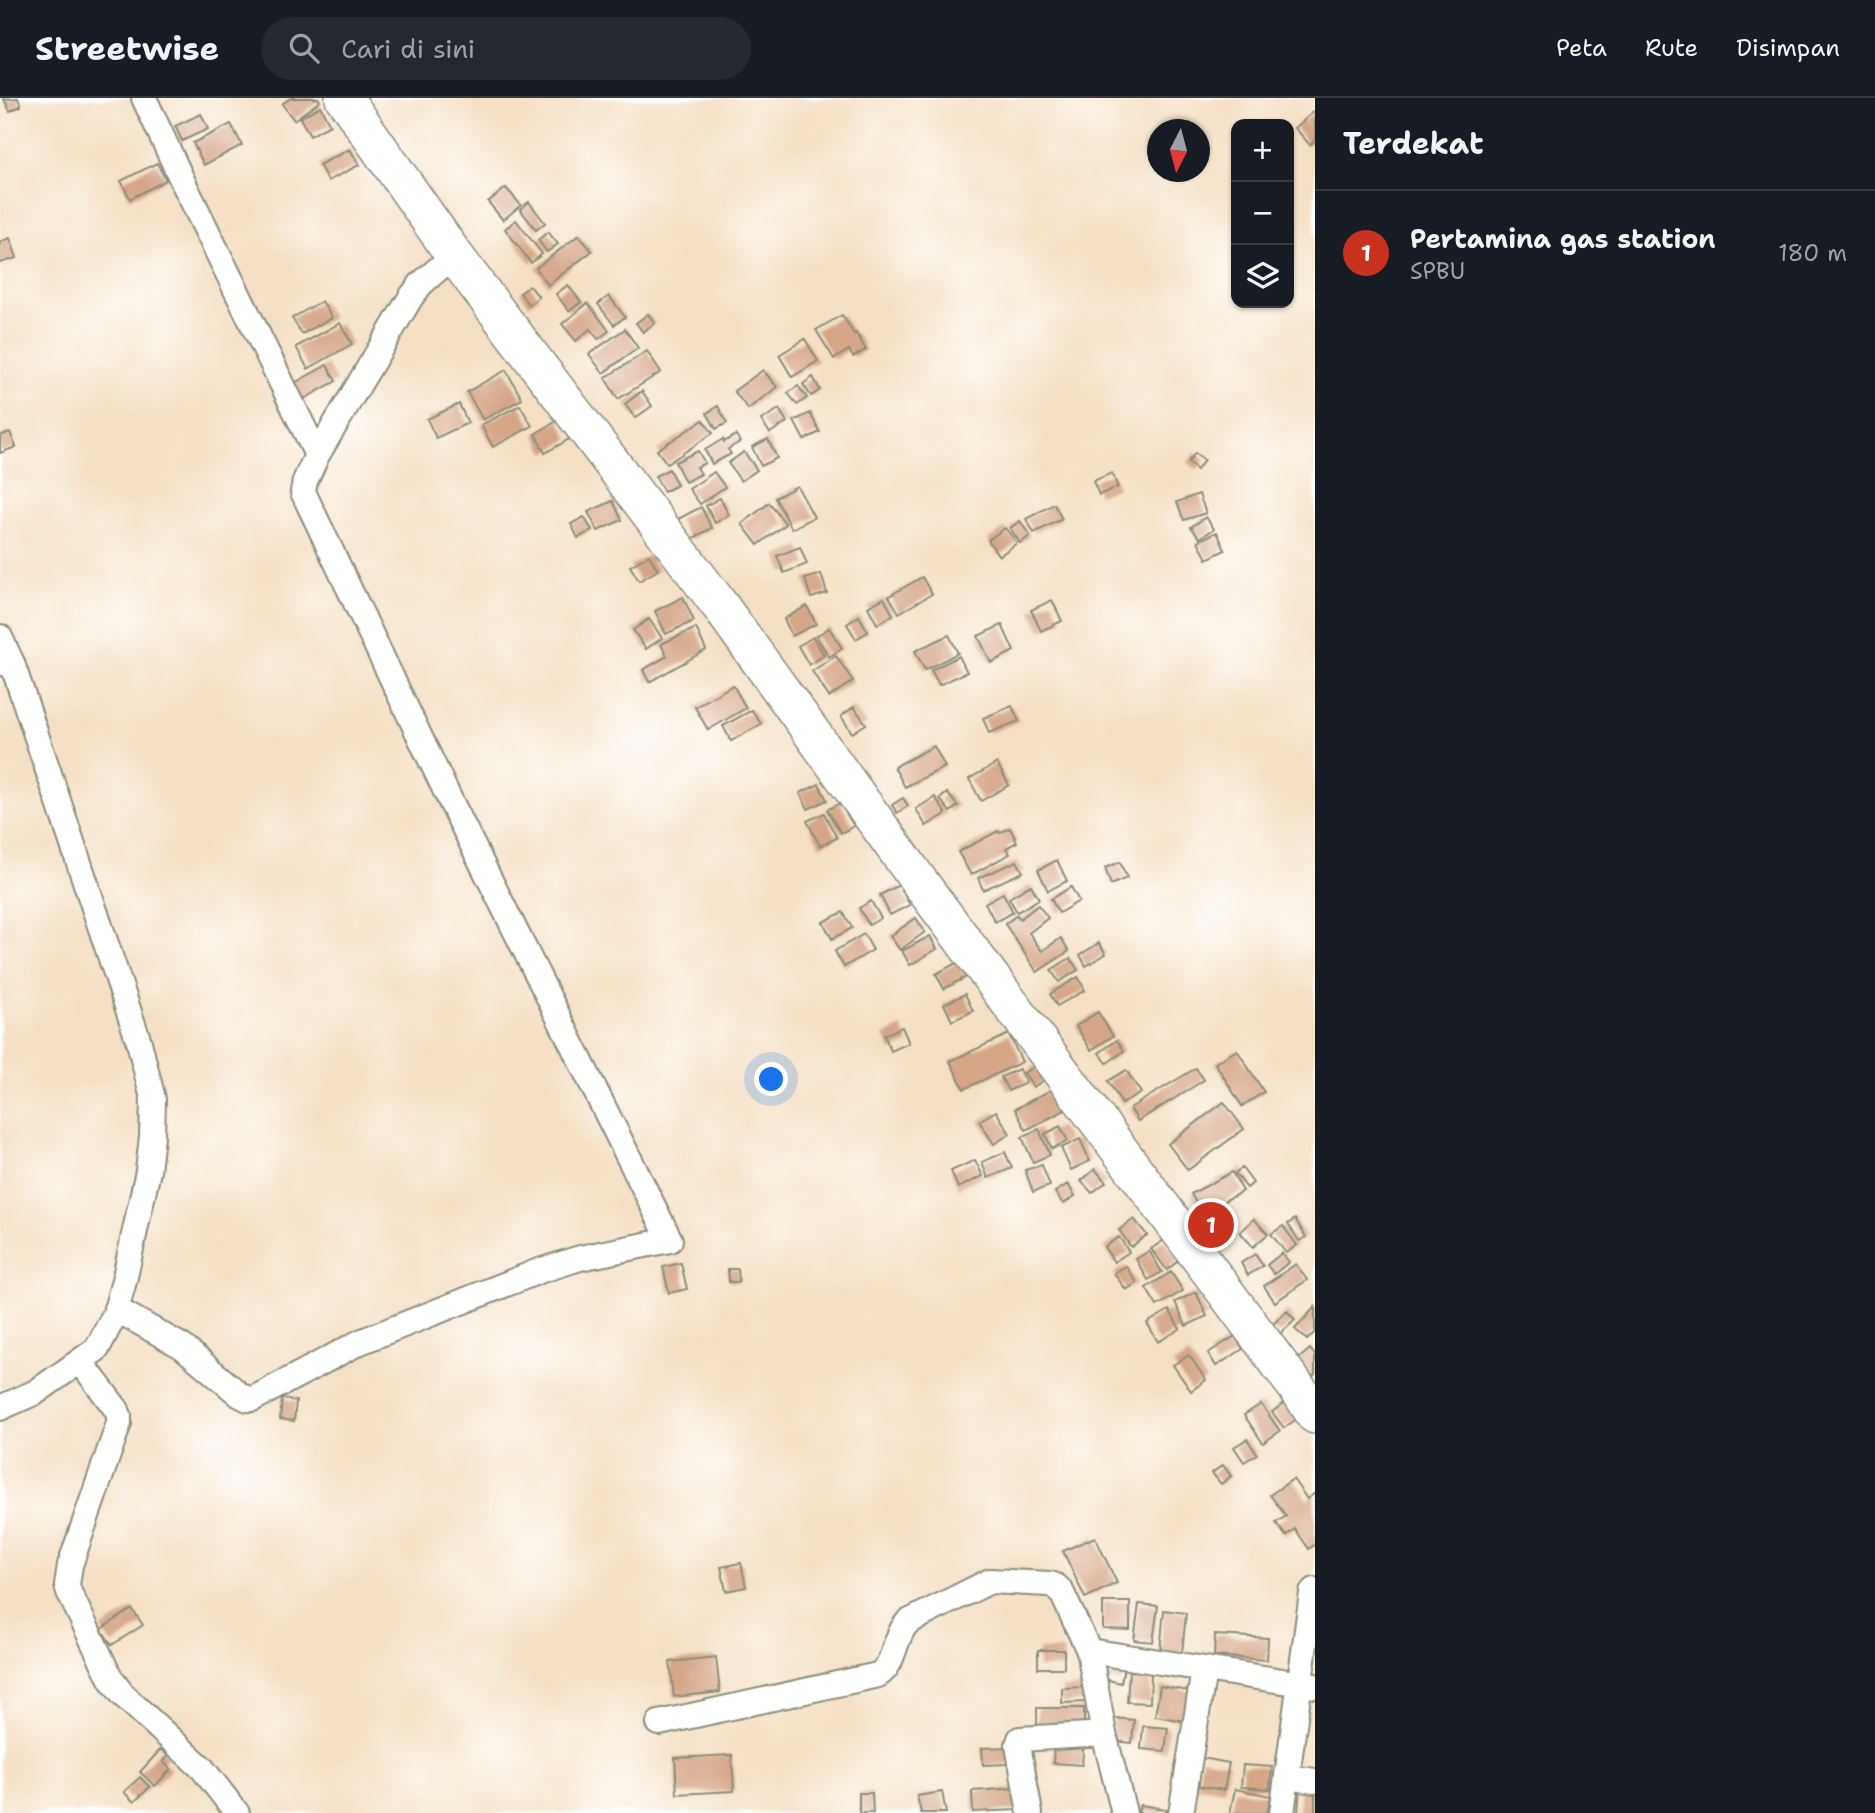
<!DOCTYPE html>
<html lang="id">
<meta charset="utf-8">
<style>
body{margin:0;font-family:"Shantell Sans",sans-serif;background:#242831;color:#f1f3f6}
.controls{position:absolute;right:21px;top:21px;display:grid;overflow:hidden;border-radius:14px;box-shadow:0 2px 5px #0004}
.controls button{width:63px;height:63px;display:grid;place-items:center;padding:0;border:0;border-bottom:2px solid #363941;background:#171b24;color:#f1f3f6;font:35px sans-serif}
.compass{position:absolute;left:1147px;top:21px;width:63px;height:63px;border-radius:50%;background:#171b24;box-shadow:0 2px 5px #0004;rotate:186deg}
.you{position:absolute;left:772px;top:982px;width:24px;height:24px;margin:-18px;border:5px solid #fff;border-radius:50%;background:#1a73e8;box-shadow:0 0 0 10px #1a73e833}
.badge{display:grid;place-items:center;width:46px;height:46px;border-radius:50%;background:#c8321e;color:#fff;font-size:23px;font-weight:700}
.pin{position:absolute;translate:-50% -50%;border:4px solid #fff;box-shadow:0 2px 7px #0006}
.list{margin:0;padding:0;list-style:none}
h2{display:flex;justify-content:space-between;align-items:center;height:91px;margin:0;padding:0 28px;font-size:30px}
h2 small{font-size:23px;font-weight:400;color:#9ea1a6}
.list li{display:grid;grid-template-columns:46px 1fr auto;gap:21px;align-items:center;box-sizing:border-box;height:126px;padding:0 28px;border-top:2px solid #363941}
.list b{display:block;font-size:26px;white-space:nowrap}
.list p{margin:0;font-size:23px;white-space:nowrap;color:#9ea1a6}
.list em{font-size:23px;font-style:normal;color:#9ea1a6}
.icon{flex:none;width:38px;height:38px;fill:none;stroke:currentColor;stroke-width:2;stroke-linecap:round;stroke-linejoin:round}
.map{position:relative;flex:none;width:1315px;height:1715px;overflow:hidden}
header{display:flex;align-items:center;gap:42px;box-sizing:border-box;height:98px;padding:0 35px;background:#171b24;border-bottom:2px solid #363941}
header strong{font-size:33px}
nav{display:flex;gap:38px;margin-inline-start:auto;font-size:24px}
.search{width:490px;height:63px;background:#242831;display:flex;align-items:center;gap:18px;box-sizing:border-box;padding:0 24px;border-radius:38px;color:#9ea1a6;font-size:26px}
main{display:flex}
aside{flex:1;background:#171b24}
.map>svg:first-child{display:block}
.building{fill:#d6a585}
.lines{fill:none;stroke-linecap:round;stroke-linejoin:round}
.minor-casing{stroke:#8a8e7c;stroke-width:28}
.highway-casing{stroke:#8a8e7c;stroke-width:40}
.minor{stroke:#fff;stroke-width:24}
.highway{stroke:#fff;stroke-width:37}
</style>
<header>
<strong>Streetwise</strong>
<div class="search"><svg class="icon" aria-label="search" viewBox="0 0 24 24"><circle cx="10" cy="10" r="6"/><path d="M15 15l6 6"/></svg>Cari di sini</div>
<nav><a>Peta</a><a>Rute</a><a>Disimpan</a></nav>
</header>
<main>
<div class="map">
<svg width="1315" height="1715" viewBox="0 0 1315 1715">
<rect width="100%" height="100%" fill="#fff"/>
<filter id="ink" filterUnits="userSpaceOnUse"><feTurbulence type="fractalNoise" baseFrequency=".0143" numOctaves="2"/><feDisplacementMap in="SourceGraphic" scale="14" xChannelSelector="R" yChannelSelector="G"/><feConvolveMatrix kernelMatrix="1 2 1 2 8 2 1 2 1" color-interpolation-filters="sRGB"/></filter>
<filter id="wash" filterUnits="userSpaceOnUse"><feTurbulence type="fractalNoise" baseFrequency=".00686" numOctaves="4" result="noise"/><feDisplacementMap in="SourceGraphic" scale="28" xChannelSelector="R" yChannelSelector="G"/><feGaussianBlur stdDeviation="1.57" result="paint"/><feColorMatrix in="noise" values="0 0 0 0 0 0 0 0 0 0 0 0 0 0 0 0 0 1.4 0 .05"/><feComposite in="paint" operator="in"/></filter>
<g filter="url(#wash)">
<rect width="100%" height="100%" fill="#f4e0c5"/>
<g id="blocks">
<g class="building">
<path d="M18 0 21 8 10 13 4 1Z"/>
<path d="M291 0H318L320 3 294 22 282 6Z"/>
<path d="M320 8 330 27 310 38 300 20Z"/>
<path d="M1313 14 1315 16V42L1310 47 1295 30Z"/>
<path d="M201 16 208 31 182 43 175 28Z"/>
<path d="M231 26 242 47 204 67 193 45Z"/>
<path d="M350 51 359 67 328 83 319 67Z"/>
<path d="M157 65 166 82 130 101 121 83Z"/>
<path d="M506 90 521 107 503 122 488 104Z"/>
<path d="M529 104 545 125 536 132 520 111Z"/>
<path d="M516 122 542 156 531 165 505 131Z"/>
<path d="M548 134 558 146 547 154 538 142Z"/>
<path d="M579 137 592 153 548 187 536 170Z"/>
<path d="M10 140 17 160 0 165V144Z"/>
<path d="M568 187 581 204 569 213 556 196Z"/>
<path d="M530 188 539 199 529 207 520 195Z"/>
<path d="M609 198 625 219 614 227 598 206Z"/>
<path d="M322 203 332 220 302 236 292 220Z"/>
<path d="M588 205 609 233 598 241 590 231 576 243 562 226Z"/>
<path d="M648 216 655 225 643 234 636 225Z"/>
<path d="M842 217 854 236 856 235 866 252 853 259 849 252 834 261 816 232Z"/>
<path d="M340 225 352 246 308 271 296 249Z"/>
<path d="M625 231 638 250 603 275 589 256Z"/>
<path d="M805 241 818 263 792 279 779 257Z"/>
<path d="M647 253 661 274 618 301 605 280Z"/>
<path d="M327 267 336 283 302 302 293 286Z"/>
<path d="M506 272 522 301 483 322 467 294Z"/>
<path d="M763 272 777 289 748 311 734 293Z"/>
<path d="M813 279 820 292 811 298 803 286Z"/>
<path d="M798 288 807 300 797 307 788 295Z"/>
<path d="M642 293 652 308 635 320 625 306Z"/>
<path d="M459 306 468 325 436 340 427 321Z"/>
<path d="M520 307 532 328 493 349 481 327Z"/>
<path d="M718 308 727 325 716 331 707 315Z"/>
<path d="M779 311 787 324 770 335 761 322Z"/>
<path d="M810 315 820 334 804 342 794 323Z"/>
<path d="M559 322 569 341 545 355 535 336Z"/>
<path d="M703 322 713 335 667 366 657 352Z"/>
<path d="M10 334 16 349 0 355V338Z"/>
<path d="M736 337 740 344 728 351 731 356 712 366 705 352 723 341 724 344Z"/>
<path d="M768 341 777 360 761 368 752 349Z"/>
<path d="M698 353 705 365 697 369 701 376 685 384 675 364Z"/>
<path d="M744 354 757 372 741 383 728 365Z"/>
<path d="M1195 355 1204 362 1197 372 1188 364Z"/>
<path d="M669 371 677 387 664 394 655 378Z"/>
<path d="M714 374 725 389 700 406 689 391Z"/>
<path d="M1112 375 1118 389 1099 397 1093 383Z"/>
<path d="M797 388 814 419 792 431 775 400Z"/>
<path d="M1199 396 1206 415 1184 422 1177 404Z"/>
<path d="M720 400 729 417 715 425 706 408Z"/>
<path d="M613 403 622 422 598 433 588 414Z"/>
<path d="M769 405 786 426 758 447 742 426Z"/>
<path d="M1054 406 1062 421 1034 435 1026 421Z"/>
<path d="M701 409 712 430 690 442 678 421Z"/>
<path d="M584 419 592 432 578 440 571 426Z"/>
<path d="M1206 419 1214 431 1200 440 1191 429Z"/>
<path d="M1020 423 1030 438 1020 445 1010 430Z"/>
<path d="M1005 430 1017 445 999 458 988 442Z"/>
<path d="M1217 434 1225 452 1207 461 1198 443Z"/>
<path d="M800 449 807 466 784 475 777 458Z"/>
<path d="M649 457 658 472 639 483 630 468Z"/>
<path d="M821 476 827 495 811 500 805 481Z"/>
<path d="M922 479 932 496 899 515 889 498Z"/>
<path d="M683 499 694 523 666 536 655 513Z"/>
<path d="M884 500 893 517 877 526 868 509Z"/>
<path d="M1052 502 1062 523 1041 533 1031 512Z"/>
<path d="M807 508 816 526 792 538 784 521Z"/>
<path d="M859 518 868 534 856 541 847 526Z"/>
<path d="M649 521 662 540 646 551 633 532Z"/>
<path d="M1002 527 1014 553 991 565 978 538Z"/>
<path d="M696 530 706 552 649 584 643 572 667 558 661 546Z"/>
<path d="M829 530 842 550 829 559 816 538Z"/>
<path d="M949 537 958 555 925 572 915 553Z"/>
<path d="M813 539 824 557 809 567 798 548Z"/>
<path d="M836 558 853 583 829 599 812 573Z"/>
<path d="M959 558 967 574 939 587 931 572Z"/>
<path d="M733 587 746 610 708 632 695 609Z"/>
<path d="M1012 608 1019 623 989 635 983 620Z"/>
<path d="M854 609 866 626 852 635 841 618Z"/>
<path d="M752 612 761 626 731 643 723 628Z"/>
<path d="M934 648 945 669 905 689 894 669Z"/>
<path d="M997 665 1009 687 981 703 969 681Z"/>
<path d="M819 686 827 702 808 711 800 695Z"/>
<path d="M947 695 958 708 950 714 940 701Z"/>
<path d="M935 699 946 716 926 728 916 711Z"/>
<path d="M903 700 908 708 897 715 892 707Z"/>
<path d="M840 705 854 728 841 735 827 712Z"/>
<path d="M824 715 837 740 820 748 807 723Z"/>
<path d="M1010 730 1017 744 1006 750 1010 756 971 777 958 754 998 733 999 735Z"/>
<path d="M1057 762 1067 783 1048 793 1038 772Z"/>
<path d="M1017 763 1023 774 983 792 978 780Z"/>
<path d="M1120 764 1127 780 1111 787 1105 770Z"/>
<path d="M899 787 910 807 890 817 880 797Z"/>
<path d="M1031 787 1039 801 1017 814 1009 800Z"/>
<path d="M1071 789 1079 803 1059 815 1051 801Z"/>
<path d="M1003 795 1013 814 995 824 985 805Z"/>
<path d="M871 803 881 820 869 827 859 810Z"/>
<path d="M1038 807 1048 820 1029 835 1042 853 1061 840 1069 853 1037 874 1005 826 1017 817 1020 821Z"/>
<path d="M843 814 852 830 832 841 823 824Z"/>
<path d="M916 820 925 834 900 852 890 838Z"/>
<path d="M864 836 873 852 844 869 835 853Z"/>
<path d="M930 838 937 851 910 867 902 853Z"/>
<path d="M1099 845 1106 856 1086 868 1080 857Z"/>
<path d="M1070 860 1078 872 1059 884 1051 872Z"/>
<path d="M958 864 966 879 944 891 936 876Z"/>
<path d="M1078 879 1085 892 1057 908 1050 896Z"/>
<path d="M965 896 973 913 952 923 944 906Z"/>
<path d="M1098 914 1113 938 1091 952 1076 928Z"/>
<path d="M902 929 909 945 891 953 884 937Z"/>
<path d="M1009 936 1022 964 964 991 950 963Z"/>
<path d="M1117 942 1124 953 1107 965 1099 955Z"/>
<path d="M1237 952 1264 994 1242 1008 1215 965Z"/>
<path d="M1035 968 1044 982 1033 989 1024 975Z"/>
<path d="M1196 970 1204 982 1138 1023 1130 1010Z"/>
<path d="M1019 971 1026 985 1008 993 1001 979Z"/>
<path d="M1126 972 1141 995 1122 1006 1108 983Z"/>
<path d="M1056 989 1067 1011 1026 1032 1015 1011Z"/>
<path d="M1224 1004 1244 1031 1188 1072 1168 1046Z"/>
<path d="M996 1013 1010 1036 994 1046 979 1023Z"/>
<path d="M1060 1028 1068 1043 1052 1051 1045 1036Z"/>
<path d="M1039 1031 1050 1057 1033 1064 1022 1039Z"/>
<path d="M1080 1041 1090 1063 1071 1072 1061 1050Z"/>
<path d="M1005 1054 1012 1070 988 1080 982 1064Z"/>
<path d="M975 1062 983 1078 958 1090 951 1073Z"/>
<path d="M1042 1067 1050 1088 1033 1094 1025 1072Z"/>
<path d="M1242 1070 1253 1085 1247 1090 1235 1075Z"/>
<path d="M1095 1071 1106 1084 1092 1095 1081 1083Z"/>
<path d="M1232 1074 1243 1093 1202 1115 1191 1096Z"/>
<path d="M1068 1086 1075 1098 1063 1106 1055 1094Z"/>
<path d="M1213 1112 1225 1130 1207 1141 1196 1124Z"/>
<path d="M1134 1121 1147 1137 1131 1149 1119 1132Z"/>
<path d="M1254 1121 1268 1136 1253 1149 1240 1134Z"/>
<path d="M1295 1121 1306 1139 1299 1143 1288 1126Z"/>
<path d="M1283 1128 1297 1147 1286 1155 1271 1136Z"/>
<path d="M1119 1139 1129 1154 1114 1164 1104 1149Z"/>
<path d="M1164 1142 1179 1162 1167 1172 1151 1151Z"/>
<path d="M1149 1153 1162 1174 1148 1182 1136 1161Z"/>
<path d="M1282 1155 1289 1164 1274 1176 1267 1167Z"/>
<path d="M1255 1156 1263 1168 1248 1177 1241 1165Z"/>
<path d="M681 1165 687 1191 669 1195 663 1169Z"/>
<path d="M1296 1166 1307 1182 1275 1204 1264 1188Z"/>
<path d="M1126 1168 1137 1185 1126 1192 1114 1175Z"/>
<path d="M728 1171H738L739 1184H729Z"/>
<path d="M1171 1174 1183 1193 1157 1208 1146 1190Z"/>
<path d="M1196 1194 1207 1218 1186 1228 1175 1204Z"/>
<path d="M1315 1209V1234L1307 1242 1295 1231Z"/>
<path d="M1169 1212 1180 1231 1158 1244 1147 1225Z"/>
<path d="M1287 1213 1295 1222 1279 1237 1271 1228Z"/>
<path d="M1235 1238 1243 1251 1216 1268 1208 1255Z"/>
<path d="M1310 1251 1315 1257V1276L1311 1280 1296 1263Z"/>
<path d="M1189 1257 1206 1282 1191 1293 1173 1267Z"/>
<path d="M282 1301 296 1303 294 1323 280 1321Z"/>
<path d="M1287 1303 1299 1319 1284 1330 1272 1314Z"/>
<path d="M1261 1306 1280 1333 1263 1345 1244 1317Z"/>
<path d="M1247 1341 1257 1356 1244 1364 1234 1349Z"/>
<path d="M1223 1367 1231 1378 1221 1386 1212 1375Z"/>
<path d="M1293 1381 1307 1401 1315 1395V1446L1309 1451 1295 1431 1286 1438 1276 1425 1286 1418 1270 1397Z"/>
<path d="M1095 1439 1117 1485 1085 1500 1063 1453Z"/>
<path d="M741 1465 746 1489 726 1493 721 1469Z"/>
<path d="M1103 1504H1130V1532L1103 1531Z"/>
<path d="M1139 1506 1158 1508 1153 1544 1134 1542Z"/>
<path d="M132 1511 143 1527 112 1547 101 1531Z"/>
<path d="M1164 1512 1186 1515 1182 1555 1160 1553Z"/>
<path d="M1215 1537 1268 1540 1267 1562 1214 1558Z"/>
<rect x="1038" y="1552" width="26" height="18"/>
<path d="M716 1559 720 1594 674 1599 670 1564Z"/>
<path d="M1105 1559 1125 1563 1121 1585 1100 1580Z"/>
<path d="M1129 1573 1151 1574 1150 1605 1127 1604Z"/>
<path d="M1160 1588 1189 1593 1184 1623 1155 1618Z"/>
<path d="M1085 1589V1604L1062 1605V1590Z"/>
<path d="M1037 1610H1084V1632L1037 1631Z"/>
<path d="M1113 1620 1134 1622 1132 1645 1111 1643Z"/>
<path d="M1143 1628 1168 1630 1165 1653 1141 1651Z"/>
<path d="M1054 1640 1084 1642 1082 1667 1053 1665Z"/>
<path d="M1009 1649V1666L983 1667 982 1650Z"/>
<path d="M161 1651 168 1658 163 1664 171 1671 155 1688 140 1674Z"/>
<path d="M732 1657 734 1693 677 1696 675 1660Z"/>
<path d="M1202 1660 1229 1665 1224 1692 1198 1688Z"/>
<path d="M1243 1667 1272 1669 1270 1691 1241 1689Z"/>
<path d="M140 1679 150 1689 134 1704 124 1694Z"/>
<path d="M1300 1688 1315 1689V1715H1298Z"/>
<path d="M1018 1690 1019 1712 973 1714 972 1693Z"/>
<path d="M1235 1691 1271 1698 1267 1715H1230Z"/>
<path d="M942 1694 946 1715H921L917 1698Z"/>
<path d="M859 1695H872L873 1715H859Z"/>
<path d="M1140 1707 1167 1711 1166 1715H1138Z"/>
</g>
</g>
</g>
<g filter="url(#ink)">
<use href="#blocks" fill-opacity="0" stroke="#8a8e7c" stroke-width="2"/>
<g class="lines">
<defs>
<g id="minor">
<path d="M144 0 183 84 317 357"/>
<path d="M0 539 12 565H0"/>
<path d="M116 1211 183 1249 240 1297 248 1301H253L360 1244 539 1173 580 1160 670 1142 449 700 303 394 305 383 317 357 411 199 421 186 454 157"/>
<path d="M80 1263 117 1312 119 1318V1325L70 1467 67 1487 69 1494 111 1581 123 1597 202 1670 237 1715"/>
<path d="M0 1310 36 1294 97 1251 115 1216 125 1179 139 1114 148 1073 152 1038 153 1001 139 944 12 565"/>
<path d="M1089 1553 1315 1588"/>
<path d="M659 1625 878 1577C896 1566 893 1539 908 1524L990 1483 1050 1486 1056 1488 1061 1493 1089 1553 1104 1636 1124 1715"/>
<path d="M1287 1679 1315 1683"/>
<path d="M1030 1715 1018 1647 1020 1641 1104 1636"/>
<path d="M1181 1715 1204 1572"/>
<path d="M1282 1715 1312 1495 1315 1492"/>
</g>
<path id="highway" d="M344 0 454 157 718 505 921 786 1303 1298 1315 1317"/>
</defs>
<use href="#minor" class="minor-casing"/>
<use href="#highway" class="highway-casing"/>
<use href="#minor" class="minor"/>
<use href="#highway" class="highway"/>
</g>
</g>
</svg>
<div class="controls">
<button>+</button>
<button>−</button>
<button><svg class="icon" aria-label="layers" viewBox="0 0 24 24"><path d="M12 4l9 5-9 5-9-5zM3 14l9 5 9-5"/></svg></button>
</div>
<svg class="compass" viewBox="-18 -18 36 36"><path d="M0-13l5 13h-10z" fill="#e53935"/><path d="M0 13l5-13h-10z" fill="#9ea1a6"/></svg>
<div class="you"></div>
<div class="pin badge" style="left:1211px;top:1127px">1</div>
</div>
<aside>
<h2>Terdekat<small></small></h2>
<ul class="list">
<li><span class="badge">1</span><div><b>Pertamina gas station</b><p>SPBU</p></div><em>180 m</em></li>
</ul>
</aside>
</main>
